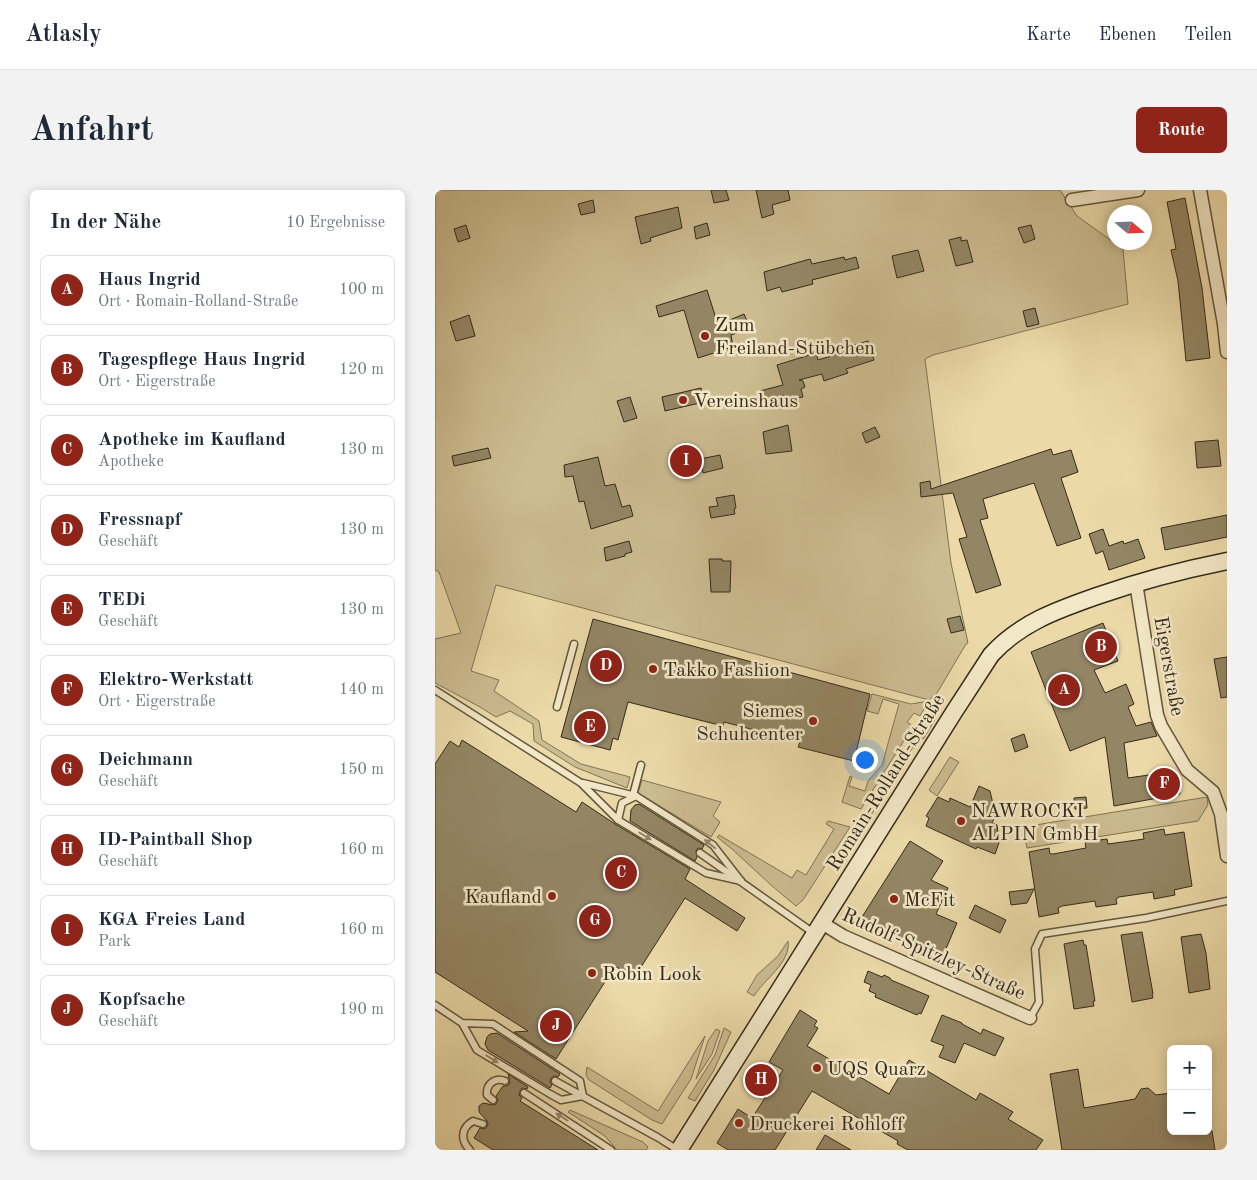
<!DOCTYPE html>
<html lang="de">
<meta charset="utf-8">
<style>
body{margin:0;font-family:"Old Standard TT",serif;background:#f2f2f3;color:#1f2937}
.controls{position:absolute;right:15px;bottom:15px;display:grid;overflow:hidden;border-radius:8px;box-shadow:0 2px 12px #0003}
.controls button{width:45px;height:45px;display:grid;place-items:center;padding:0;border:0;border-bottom:1px solid #e0e1e3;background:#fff;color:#1f2937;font:25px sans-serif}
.compass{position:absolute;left:672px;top:15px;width:45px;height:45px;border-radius:50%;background:#fff;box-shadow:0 2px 12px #0003;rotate:109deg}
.you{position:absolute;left:429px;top:569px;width:18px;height:18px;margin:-12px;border:4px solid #fff;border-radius:50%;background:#1a73e8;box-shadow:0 0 0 8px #1a73e833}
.badge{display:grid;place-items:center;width:32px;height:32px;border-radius:50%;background:#8f2418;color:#fff;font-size:16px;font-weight:700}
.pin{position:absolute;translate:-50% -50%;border:2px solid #fff;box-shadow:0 1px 5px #0006}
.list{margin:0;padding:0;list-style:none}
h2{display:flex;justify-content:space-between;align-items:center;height:65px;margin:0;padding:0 20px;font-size:21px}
h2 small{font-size:16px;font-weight:400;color:#747a83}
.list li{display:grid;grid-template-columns:32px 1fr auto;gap:15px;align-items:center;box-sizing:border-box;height:70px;margin:0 10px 10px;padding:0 10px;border:1px solid #e0e1e3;border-radius:8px}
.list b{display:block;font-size:19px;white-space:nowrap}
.list p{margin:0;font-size:16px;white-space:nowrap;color:#747a83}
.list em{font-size:16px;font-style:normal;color:#747a83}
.map{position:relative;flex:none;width:792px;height:960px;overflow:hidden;border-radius:8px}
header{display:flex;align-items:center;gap:30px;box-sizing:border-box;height:70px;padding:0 25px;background:#fff;border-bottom:1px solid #e0e1e3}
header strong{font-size:24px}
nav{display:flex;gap:28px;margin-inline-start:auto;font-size:18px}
.intro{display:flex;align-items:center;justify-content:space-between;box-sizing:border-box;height:120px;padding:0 30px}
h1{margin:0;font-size:35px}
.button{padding:12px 22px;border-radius:8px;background:#8f2418;color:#fff;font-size:18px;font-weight:700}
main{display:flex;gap:30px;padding:0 30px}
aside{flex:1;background:#fff;border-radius:8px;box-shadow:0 2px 12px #0003}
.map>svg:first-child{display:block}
.green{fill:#ccbc90;stroke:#807356}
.building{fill:#948664;stroke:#352a1b}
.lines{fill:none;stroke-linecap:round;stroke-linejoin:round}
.service-casing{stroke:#62563e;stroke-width:9}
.minor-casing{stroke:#62563e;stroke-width:15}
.secondary-casing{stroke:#352a1b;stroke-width:19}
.service{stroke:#f2e7c6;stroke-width:6}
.minor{stroke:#f2e7c6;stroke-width:12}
.secondary{stroke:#f2e7c6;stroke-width:16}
.oneway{fill:#948870}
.poi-dot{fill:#8f2418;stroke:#f2e7c6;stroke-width:2}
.labels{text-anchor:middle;stroke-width:5;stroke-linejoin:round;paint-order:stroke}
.poi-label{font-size:20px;fill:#352a1b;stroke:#f2e7c6;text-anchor:start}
.street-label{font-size:20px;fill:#352a1b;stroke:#f2e7c6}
</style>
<header>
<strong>Atlasly</strong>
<nav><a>Karte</a><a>Ebenen</a><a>Teilen</a></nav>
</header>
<div class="intro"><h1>Anfahrt</h1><a class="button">Route</a></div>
<main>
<aside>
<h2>In der Nähe<small>10 Ergebnisse</small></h2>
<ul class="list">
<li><span class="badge">A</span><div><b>Haus Ingrid</b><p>Ort · Romain-Rolland-Straße</p></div><em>100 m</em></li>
<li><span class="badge">B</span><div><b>Tagespflege Haus Ingrid</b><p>Ort · Eigerstraße</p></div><em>120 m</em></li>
<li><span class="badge">C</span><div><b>Apotheke im Kaufland</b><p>Apotheke</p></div><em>130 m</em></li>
<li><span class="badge">D</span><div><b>Fressnapf</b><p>Geschäft</p></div><em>130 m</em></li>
<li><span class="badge">E</span><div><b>TEDi</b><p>Geschäft</p></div><em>130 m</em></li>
<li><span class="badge">F</span><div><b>Elektro-Werkstatt</b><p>Ort · Eigerstraße</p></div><em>140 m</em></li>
<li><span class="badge">G</span><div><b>Deichmann</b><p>Geschäft</p></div><em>150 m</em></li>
<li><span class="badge">H</span><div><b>ID-Paintball Shop</b><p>Geschäft</p></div><em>160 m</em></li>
<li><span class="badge">I</span><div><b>KGA Freies Land</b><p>Park</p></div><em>160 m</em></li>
<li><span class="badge">J</span><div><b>Kopfsache</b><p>Geschäft</p></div><em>190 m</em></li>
</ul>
</aside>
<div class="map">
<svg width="792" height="960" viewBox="0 0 792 960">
<rect width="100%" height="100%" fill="#ebdaa8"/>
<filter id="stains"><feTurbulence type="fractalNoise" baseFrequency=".004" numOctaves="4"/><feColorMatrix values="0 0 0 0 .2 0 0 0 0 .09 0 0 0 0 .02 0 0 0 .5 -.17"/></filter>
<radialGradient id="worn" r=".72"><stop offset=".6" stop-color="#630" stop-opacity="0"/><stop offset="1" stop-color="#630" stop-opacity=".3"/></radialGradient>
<g class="green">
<path d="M0 0H625L642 26 688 59 693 114 498 165 490 169 516 373 533 453 531 454 502 503 494 510 61 395 36 481 64 490 59 501 104 531 107 550 146 574 195 587 192 598 140 577 99 551 98 534 75 521 61 527 45 517 0 493V449L26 443 4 382 0 380Z"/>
<path d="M437 504 476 514 494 511 485 526 479 523 472 532 478 536 426 619 407 612 415 586 417 587 414 596 430 601 433 591 447 575 464 514 448 509 443 524 432 521Z"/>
<path d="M501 528 489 548 483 549 436 625 433 623 485 539Z"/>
<path d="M515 567 524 572 502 606 494 600Z"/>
<path d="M207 590 286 612 278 626 285 632 276 647 203 603Z"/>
<path d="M772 607 773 615 763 631 592 658 588 637Z"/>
<path d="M393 631 415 637 368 710 361 716 337 696 297 659 282 647 284 645 357 688 362 680 371 685 399 639 391 634Z"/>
<path d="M353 751C356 773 329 789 319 806L312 802 322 785 343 766Z"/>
<path d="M289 838 296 842 279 880 260 911 253 908 280 865Z"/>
<path d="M281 839 285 841 277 864 261 889 273 851Z"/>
<path d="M270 846 256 889 227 934 217 930 154 890 151 885 152 877 223 921Z"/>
<path d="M135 920 208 952 213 957 211 960H182L170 946 133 922Z"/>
</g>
<g class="building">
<path d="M276 0H291L294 10 279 13Z"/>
<path d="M321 0H353L355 10 337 15 339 24 327 28Z"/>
<path d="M750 8 767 98 775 168 751 171 743 91 736 60 741 59 732 12Z"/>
<path d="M158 10 160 22 146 25 143 14Z"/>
<path d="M243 17 247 38 215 48 216 51 206 54 200 27Z"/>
<path d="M272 33 275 45 261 49 259 37Z"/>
<path d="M31 35 35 48 23 52 19 39Z"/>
<path d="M596 35 600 49 589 53 583 38Z"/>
<path d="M526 47V51L532 50 538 72 521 76 514 50Z"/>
<path d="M483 60 489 81 462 88 457 66Z"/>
<path d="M409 67 410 70 421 67 424 78 377 90 378 94 347 102 345 97 332 101 329 82 375 69 377 74Z"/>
<path d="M272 100 283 135 309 124 315 138 296 145 298 157 263 168 249 120 224 127 221 116Z"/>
<path d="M600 118 604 134 592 137 588 121Z"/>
<path d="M34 125 40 146 21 151 15 132Z"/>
<path d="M433 151 439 170 411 179 413 183 389 191 387 184 364 190 368 191 370 197 366 199 368 207 362 208 363 211 352 214 349 205 329 213 325 201 348 195 342 175 381 163 383 170 406 163 405 159Z"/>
<path d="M266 198 269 212 230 221 227 207Z"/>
<path d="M195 207 202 228 189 232 182 211Z"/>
<path d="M353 235 357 261 331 264 328 242Z"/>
<path d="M440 237 445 247 431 253 427 243Z"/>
<path d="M783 250 786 276 762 278 760 252Z"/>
<path d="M53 258 56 268 19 276 17 266Z"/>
<path d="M616 259 618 265 636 260 643 282 626 288 646 348 622 356 599 293 548 309 553 328 545 330 566 395 541 403 524 349 532 347 518 303 486 307 485 293 495 291 496 299Z"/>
<path d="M285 265 288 278 268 283 265 269Z"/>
<path d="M163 267 170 296 180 294 187 317 195 315 198 326 156 339 149 311 144 312 138 286 130 287 129 275Z"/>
<path d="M299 305 301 318 299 319 300 324 276 328 274 317 283 316 281 308Z"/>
<path d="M792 325V347L730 360 726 338Z"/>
<path d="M668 339 674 356 688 351 689 354 703 349 710 368 674 380 668 361 661 364 654 344Z"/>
<path d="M194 351 197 362 190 364V366L171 371 169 358Z"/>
<path d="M274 369H287V371H296L295 402H276Z"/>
<path d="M525 426 529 440 516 443 512 429Z"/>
<path d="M158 429 435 504 419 571 363 557 365 552 289 532 288 536 193 512 183 550 178 548 175 560 126 547Z"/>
<path d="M668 433 683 471 659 480 670 503 691 494 699 514 693 517 701 536 716 532 722 546 689 553 693 588 741 581 745 604 679 616 670 547 635 561 596 462Z"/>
<path d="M792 467V507L786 508 779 469Z"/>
<path d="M589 544 593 557 580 562 576 549Z"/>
<path d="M27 550 141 622 147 612 180 634 255 679 250 689 310 728 302 741 250 708 199 788 180 776 121 869 79 842 93 841 0 782V574L15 551 24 557Z"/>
<path d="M544 596 555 601 559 618 555 627 559 629 557 633 562 635 564 653 560 664 542 657 541 659 491 636 494 628 491 626 503 607 514 612 515 608 535 617Z"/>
<path d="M651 607 652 618 640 619 639 608Z"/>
<path d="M204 614 269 655 267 659 263 658 261 661 262 667 260 671 195 631 196 620 200 615Z"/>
<path d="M729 639 730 645 749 642 757 696 739 700 740 705 719 709 718 702 684 707 681 709 682 714 661 717 660 711 627 716 623 718 624 723 604 727 594 662 614 658 615 664H618L651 658 650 652 672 649 673 654 709 649 708 643Z"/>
<path d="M475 651 508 671 496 690 513 698 501 724 522 733 507 768 458 747 427 727Z"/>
<path d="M599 699 592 713 576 715 574 702Z"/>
<path d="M540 715 571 730 565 743 534 728Z"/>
<path d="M707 742 718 804H717L718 808 697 812 686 745Z"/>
<path d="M766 744 771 763 775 799 754 803 746 747Z"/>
<path d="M648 750 649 755H651L660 811H658L659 816 639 819 629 754Z"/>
<path d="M433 781 447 787 449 785 455 788 456 790 494 806 486 824 484 823 482 825 440 807 441 804 434 801 436 795 429 792Z"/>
<path d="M365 820 382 831 379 836 383 838 372 856 454 904 474 870 541 910 545 903 578 922 573 929 608 950 601 960H473L462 954 463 951 377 901 340 960H293L282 953 303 919 317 928 348 880 334 872Z"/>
<path d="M507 825 527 833V834L546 844 548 839 569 848 560 866 529 853 520 873 504 867 509 856 496 851Z"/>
<path d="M62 843 125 884 123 887 119 886 116 888 115 892 117 895 115 898 53 860 50 854 52 847 55 844Z"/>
<path d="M643 879 649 918 700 909 706 899 713 898 721 905 736 903V941H777L780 960H627L615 884Z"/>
<path d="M73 884 93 897 92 899 87 898 85 901 84 905 87 908 85 911 163 960H58L39 948 45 938 50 939 53 935 52 931 44 922V916L48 913 58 915 61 914 63 910 61 906 68 896H72L75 893Z"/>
<path d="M390 945 416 960H381Z"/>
</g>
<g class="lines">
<defs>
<g id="service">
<path d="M0 500 146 593 183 630 271 683 306 691"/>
<path d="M122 517 139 454"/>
<path d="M148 593 201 606 278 655 306 691"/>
<path d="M198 605 206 575"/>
<path d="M183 630 187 613 201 606"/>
<path d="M265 663 380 744"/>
<path d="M0 815 27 833 42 860 115 904 126 910 148 906 145 891 58 834 27 833"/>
<path d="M595 828 604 812 600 759 607 744 711 728 792 711"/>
<path d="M120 891 222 947 243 960"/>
<path d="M89 903 176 960"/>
<path d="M58 910 52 905C51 894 60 887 70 891"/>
<path d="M35 960C25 950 26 938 38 931L48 934"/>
</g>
<g id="minor">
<path d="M765 0 789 134 792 162"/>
<path d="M637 10 703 0"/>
<path d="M701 393 722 525 726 536 752 580 778 602 786 624 792 666"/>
<path d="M387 733 408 746 595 828"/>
</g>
<path id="secondary" d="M244 960 519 522 556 465C585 433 622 420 662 406 705 391 747 380 792 371"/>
</defs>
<use href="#service" class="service-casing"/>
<use href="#minor" class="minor-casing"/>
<use href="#secondary" class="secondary-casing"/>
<use href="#service" class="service"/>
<use href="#minor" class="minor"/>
<use href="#secondary" class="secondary"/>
</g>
<defs><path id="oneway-solid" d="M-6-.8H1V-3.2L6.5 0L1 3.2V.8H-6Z" transform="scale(1.25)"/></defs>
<g class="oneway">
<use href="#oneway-solid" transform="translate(210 646) rotate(31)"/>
<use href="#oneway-solid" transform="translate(275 654) rotate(-141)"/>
<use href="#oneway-solid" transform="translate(57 869) rotate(32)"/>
<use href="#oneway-solid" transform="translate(127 927) rotate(-148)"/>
</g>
<g class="poi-dot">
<circle cx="270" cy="146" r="5"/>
<circle cx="248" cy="210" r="5"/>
<circle cx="218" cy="479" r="5"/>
<circle cx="378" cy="531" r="5"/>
<circle cx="526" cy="631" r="5"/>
<circle cx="117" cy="706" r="5"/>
<circle cx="459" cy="709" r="5"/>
<circle cx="157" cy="783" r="5"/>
<circle cx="382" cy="878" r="5"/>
<circle cx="304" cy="933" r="5"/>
</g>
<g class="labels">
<g class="poi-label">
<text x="280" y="141">Zum<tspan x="280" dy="23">Freiland-Stübchen</tspan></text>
<text x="258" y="217">Vereinshaus</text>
<text x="228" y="486">Takko Fashion</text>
<text x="368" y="527" text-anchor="end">Siemes<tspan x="368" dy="23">Schuhcenter</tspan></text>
<text x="536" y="627">NAWROCKI<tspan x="536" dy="23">ALPIN GmbH</tspan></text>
<text x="107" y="713" text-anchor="end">Kaufland</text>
<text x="469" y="716">McFit</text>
<text x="167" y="790">Robin Look</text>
<text x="392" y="885">UQS Quarz</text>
<text x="314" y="940">Druckerei Rohloff</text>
</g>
<g class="street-label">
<text transform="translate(735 476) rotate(80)" y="7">Eigerstraße</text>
<text transform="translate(450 592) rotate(-58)" y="7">Romain-Rolland-Straße</text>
<text transform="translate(499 763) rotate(24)" y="7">Rudolf-Spitzley-Straße</text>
</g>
</g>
<rect width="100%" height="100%" filter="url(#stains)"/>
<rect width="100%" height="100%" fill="url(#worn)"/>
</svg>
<div class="controls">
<button>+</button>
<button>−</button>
</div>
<svg class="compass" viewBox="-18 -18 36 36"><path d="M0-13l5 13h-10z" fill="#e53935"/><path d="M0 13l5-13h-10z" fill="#747a83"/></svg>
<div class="you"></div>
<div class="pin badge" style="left:629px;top:500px">A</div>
<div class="pin badge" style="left:666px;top:457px">B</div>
<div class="pin badge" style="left:186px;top:683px">C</div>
<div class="pin badge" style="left:171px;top:476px">D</div>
<div class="pin badge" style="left:155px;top:537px">E</div>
<div class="pin badge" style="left:729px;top:594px">F</div>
<div class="pin badge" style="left:160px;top:731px">G</div>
<div class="pin badge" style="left:326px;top:890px">H</div>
<div class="pin badge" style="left:251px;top:271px">I</div>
<div class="pin badge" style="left:121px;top:836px">J</div>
</div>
</main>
